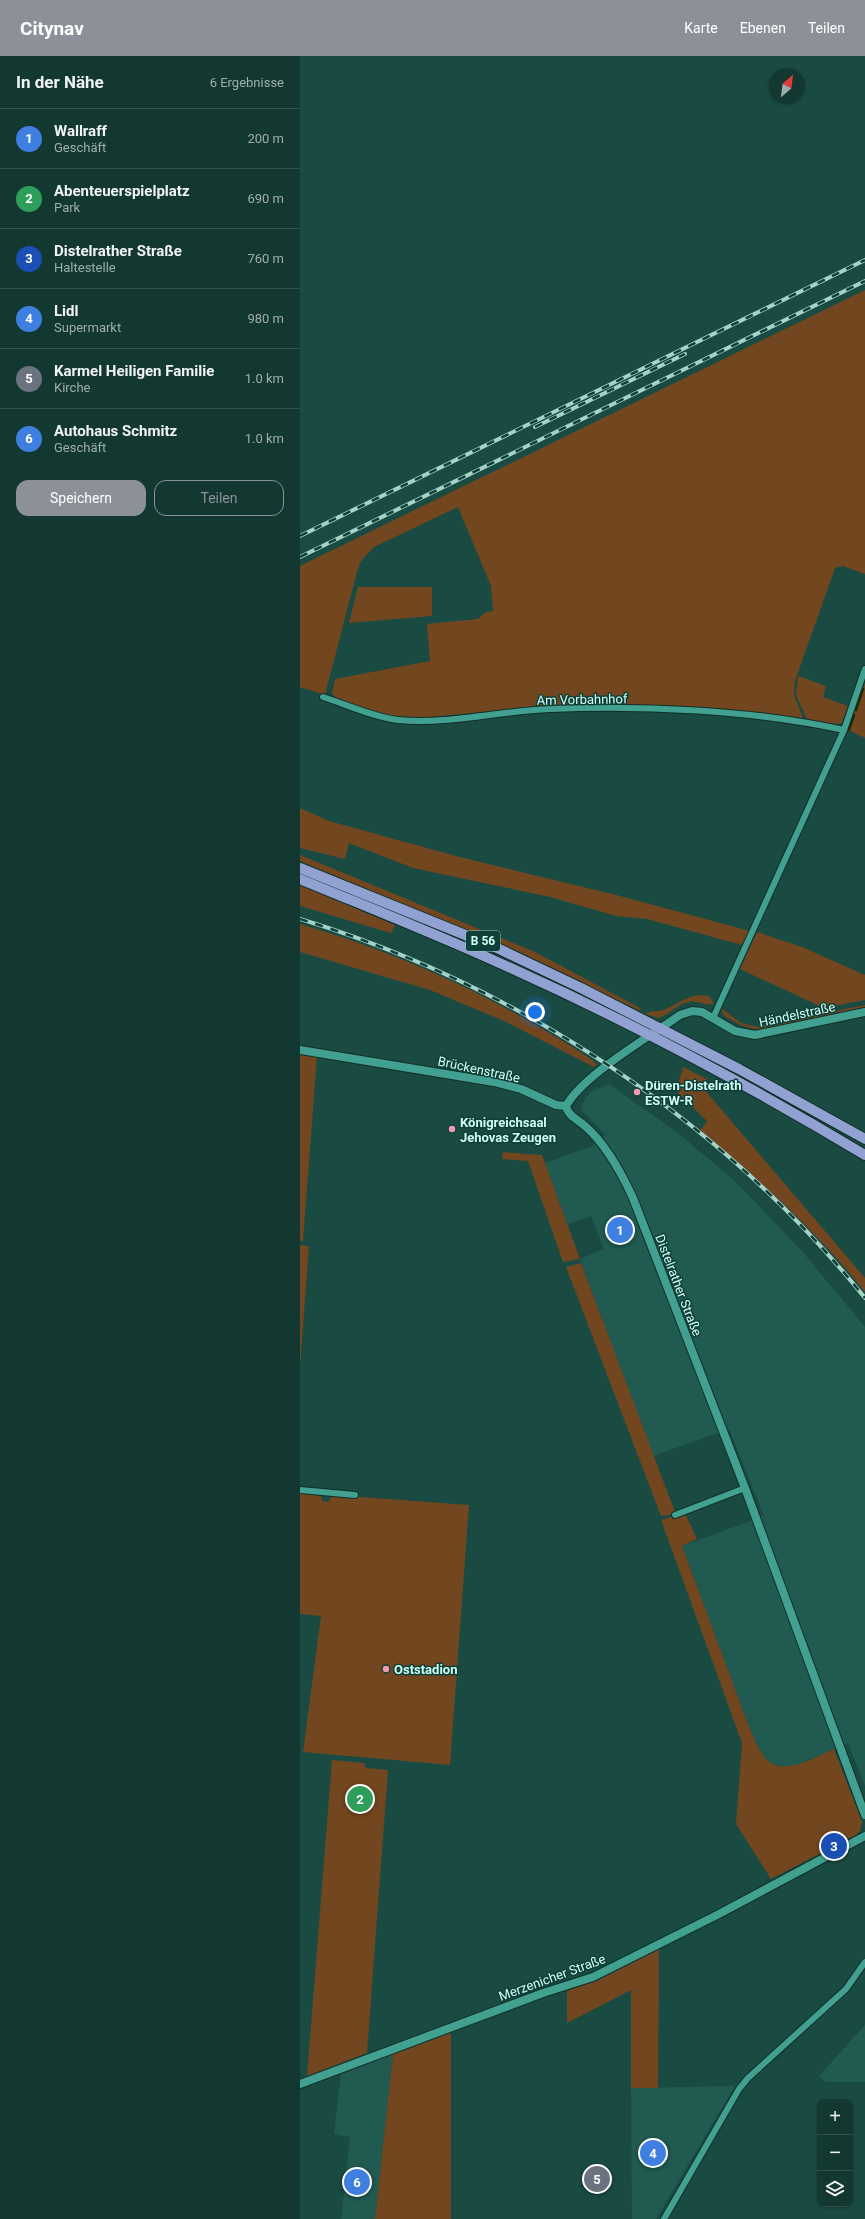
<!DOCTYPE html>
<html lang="de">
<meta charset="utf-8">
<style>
body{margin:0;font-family:Roboto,sans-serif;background:#1c3f3a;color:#f1f3f6}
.controls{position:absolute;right:12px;bottom:12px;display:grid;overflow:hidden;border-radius:8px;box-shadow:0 1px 3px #0004}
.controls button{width:36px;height:36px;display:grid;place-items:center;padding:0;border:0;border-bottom:1px solid #32524d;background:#133832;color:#f1f3f6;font:20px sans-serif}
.compass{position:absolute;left:469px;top:12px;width:36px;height:36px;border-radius:50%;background:#133832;box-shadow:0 1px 3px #0004;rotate:28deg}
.you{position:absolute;left:235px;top:956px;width:14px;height:14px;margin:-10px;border:3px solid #fff;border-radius:50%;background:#1a73e8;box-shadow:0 0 0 6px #1a73e833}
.badge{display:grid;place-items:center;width:26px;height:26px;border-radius:50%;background:#8c9099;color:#fff;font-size:13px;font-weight:700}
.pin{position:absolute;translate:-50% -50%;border:2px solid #fff;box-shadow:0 1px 4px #0006}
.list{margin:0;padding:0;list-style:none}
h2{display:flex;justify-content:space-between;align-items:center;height:52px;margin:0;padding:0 16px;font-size:17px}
h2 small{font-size:13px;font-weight:400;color:#9dacac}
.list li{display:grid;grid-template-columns:26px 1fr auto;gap:12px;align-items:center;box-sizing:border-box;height:60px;padding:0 16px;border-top:1px solid #32524d}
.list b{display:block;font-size:15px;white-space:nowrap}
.list p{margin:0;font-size:13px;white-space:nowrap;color:#9dacac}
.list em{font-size:13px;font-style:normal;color:#9dacac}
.actions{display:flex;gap:8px;padding:12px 16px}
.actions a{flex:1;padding:9px 0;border:1px solid #8c9099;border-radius:12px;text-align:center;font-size:14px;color:#8c9099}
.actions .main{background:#8c9099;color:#fff}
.icon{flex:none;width:22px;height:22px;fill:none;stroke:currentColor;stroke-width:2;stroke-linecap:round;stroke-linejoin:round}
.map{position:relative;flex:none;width:565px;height:2163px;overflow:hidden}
header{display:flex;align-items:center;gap:24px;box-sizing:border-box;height:56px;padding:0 20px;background:#8c9099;color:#fff}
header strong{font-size:19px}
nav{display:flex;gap:22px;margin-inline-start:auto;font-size:14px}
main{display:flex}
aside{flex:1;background:#133832}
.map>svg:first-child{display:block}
.built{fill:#205a51}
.green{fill:#724720}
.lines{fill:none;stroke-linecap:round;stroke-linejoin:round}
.stream{stroke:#212a00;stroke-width:2.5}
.minor-casing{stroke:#112e29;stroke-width:8}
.tertiary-casing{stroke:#112e29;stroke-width:10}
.primary-casing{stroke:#112e29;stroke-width:12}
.minor{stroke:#42a091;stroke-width:6}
.tertiary{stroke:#42a091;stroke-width:8}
.primary{stroke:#91a1d2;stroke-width:10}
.rail-casing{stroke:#a5d2c9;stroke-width:4}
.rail{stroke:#0c4039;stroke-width:2.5;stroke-dasharray:8;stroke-linecap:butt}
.poi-dot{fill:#f19ab3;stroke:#0c4039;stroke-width:1.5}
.labels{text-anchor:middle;stroke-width:3;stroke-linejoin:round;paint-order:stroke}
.shield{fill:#0c4039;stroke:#97c5bd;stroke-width:1}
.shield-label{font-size:12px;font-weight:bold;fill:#d3fef5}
.street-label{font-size:13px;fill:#d3fef5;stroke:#0c4039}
.poi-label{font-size:13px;font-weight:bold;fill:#d3fef5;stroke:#0c4039;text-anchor:start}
</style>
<header>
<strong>Citynav</strong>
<nav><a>Karte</a><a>Ebenen</a><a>Teilen</a></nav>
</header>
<main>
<aside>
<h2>In der Nähe<small>6 Ergebnisse</small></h2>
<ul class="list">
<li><span class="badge" style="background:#3f7fe0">1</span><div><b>Wallraff</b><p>Geschäft</p></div><em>200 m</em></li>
<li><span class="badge" style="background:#2e9e5b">2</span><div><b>Abenteuerspielplatz</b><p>Park</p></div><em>690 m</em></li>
<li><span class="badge" style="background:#1a4fb4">3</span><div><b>Distelrather Straße</b><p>Haltestelle</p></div><em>760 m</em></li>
<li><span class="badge" style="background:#3f7fe0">4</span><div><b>Lidl</b><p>Supermarkt</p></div><em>980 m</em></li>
<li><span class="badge" style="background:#6b7280">5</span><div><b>Karmel Heiligen Familie</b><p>Kirche</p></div><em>1.0 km</em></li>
<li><span class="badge" style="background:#3f7fe0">6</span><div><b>Autohaus Schmitz</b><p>Geschäft</p></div><em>1.0 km</em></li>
</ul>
<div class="actions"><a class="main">Speichern</a><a>Teilen</a></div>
</aside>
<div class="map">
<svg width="565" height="2163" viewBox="0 0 565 2163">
<rect width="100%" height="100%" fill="#194b43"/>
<g class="built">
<path d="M309 1028 378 1077 435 1125 501 1194 565 1271V1730L548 1687 494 1710H481L471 1707 463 1700 449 1671 382 1490 464 1460 429 1373 353 1400 280 1203 304 1193 291 1160 267 1168 245 1107 292 1090 306 1079 283 1056 281 1051 286 1041 295 1034Z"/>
<path d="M565 1969V2026H526L519 2020Z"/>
<path d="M93 1998 75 2163H41L50 2081 34 2078 41 2018Z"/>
<path d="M435 2030 356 2163H332L331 2032Z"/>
</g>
<g class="green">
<path d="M565 234V518L543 510 535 512 495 625 494 639 505 667 439 658 291 650H247L108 663 81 659 36 642 32 637 35 623 130 605 127 568 178 563 186 556 193 555 191 530 158 451 74 491 61 505 58 512 25 639 0 631V510Z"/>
<path d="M58 531H132V560L49 567Z"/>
<path d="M498 620 526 630 523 641 548 650 541 668 508 666 496 639Z"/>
<path d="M565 627V682L548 674Z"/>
<path d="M0 752 29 765 156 800 320 840 450 875 442 889 347 863 316 860 250 841 113 812 49 787 45 803 0 792Z"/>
<path d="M0 799 235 896 340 952 341 955 191 885 0 805Z"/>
<path d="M0 829 95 869 91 877 0 850Z"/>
<path d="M0 868C80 891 160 925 232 967 254 980 277 992 297 1008L294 1011 204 965 130 934 0 896Z"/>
<path d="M457 876 502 891 565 919V944L524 952 440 913Z"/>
<path d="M398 939 409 940 414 948C405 950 398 944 389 946 377 948 370 958 359 962L345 958C351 954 356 956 363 954 375 950 385 941 398 939Z"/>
<path d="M565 949V952L458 974 440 969 423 959 421 952 441 967 457 971Z"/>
<path d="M0 997 17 1000 3 1185H0Z"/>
<path d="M383 1011 407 1023 403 1032 565 1222V1236C517 1176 459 1123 400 1075L407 1065 376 1035Z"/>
<path d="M203 1096 242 1099 280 1203 263 1206 228 1105 202 1103Z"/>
<path d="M0 1189 9 1190 0 1310Z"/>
<path d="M281 1207 375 1456 371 1459 361 1460 266 1211Z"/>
<path d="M0 1437 20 1439 23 1445 28 1446 33 1439 169 1449 150 1709 3 1696 21 1560 0 1558Z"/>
<path d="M385 1457 397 1483 382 1490 449 1671C454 1680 457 1691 463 1699 479 1724 514 1701 534 1693L562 1766 560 1775 556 1779 471 1823 436 1768 442 1687 361 1464Z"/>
<path d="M32 1704 64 1707 66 1712 88 1714 67 1997 7 2020Z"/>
<path d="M359 1893 358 2032H331V1934L267 1967V1935L298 1924Z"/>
<path d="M151 1977V2163H75L93 1998Z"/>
</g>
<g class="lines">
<g class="stream">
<path d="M556 654 563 633"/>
<path d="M549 674 554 659"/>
</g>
<defs>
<g id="minor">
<path d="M23 641C48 649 73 661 98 664 147 669 200 655 249 653 342 649 453 654 544 674"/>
<path d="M413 962 544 674 565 613"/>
<path d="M0 1434 55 1439"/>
<path d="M375 1459 445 1432"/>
<path d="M364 2163 439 2033 448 2022 546 1933 565 1906"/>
</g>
<g id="tertiary">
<path d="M0 994 194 1026 221 1033 256 1049 266 1050"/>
<path d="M266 1050C268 1060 277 1063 285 1070 306 1088 321 1116 333 1142L445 1432 565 1759"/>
<path d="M266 1050C283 1019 349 981 380 959L392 955 402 956 435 975 455 979 565 956"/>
<path d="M0 2028 243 1937 293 1921 417 1859 565 1780"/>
</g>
<g id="primary">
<path d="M0 812 195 891 281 932 439 1013 565 1083"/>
<path d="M0 823C65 850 131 876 195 905 321 961 447 1028 565 1099"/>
</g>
</defs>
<use href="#minor" class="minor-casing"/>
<use href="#tertiary" class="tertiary-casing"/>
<use href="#primary" class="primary-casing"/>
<use href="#minor" class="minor"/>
<use href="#tertiary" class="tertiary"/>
<use href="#primary" class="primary"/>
<defs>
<g id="rail">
<path d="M235 371 385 298"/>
<path d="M0 480 565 204"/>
<path d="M0 501 565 225"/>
<path d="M0 863C217 929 423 1065 565 1242"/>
</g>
</defs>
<use href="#rail" class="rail-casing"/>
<use href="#rail" class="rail"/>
</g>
<g class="poi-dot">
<circle cx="337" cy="1036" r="4"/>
<circle cx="152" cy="1073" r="4"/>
<circle cx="86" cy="1613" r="4"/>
</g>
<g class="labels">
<rect class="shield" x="166" y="875" width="34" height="20" rx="3"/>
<g class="shield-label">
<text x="183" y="889">B 56</text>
</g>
<g class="street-label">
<text transform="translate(282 643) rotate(-1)" y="5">Am Vorbahnhof</text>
<text transform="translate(497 958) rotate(-12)" y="5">Händelstraße</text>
<text transform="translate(179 1013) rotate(12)" y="5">Brückenstraße</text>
<text transform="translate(379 1229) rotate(69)" y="5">Distelrather Straße</text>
<text transform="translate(252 1921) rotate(-20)" y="5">Merzenicher Straße</text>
</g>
<g class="poi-label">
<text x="345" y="1034">Düren-Distelrath<tspan x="345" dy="15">ESTW-R</tspan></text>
<text x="160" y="1071">Königreichsaal<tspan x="160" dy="15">Jehovas Zeugen</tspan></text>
<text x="94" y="1618">Oststadion</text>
</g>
</g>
</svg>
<div class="controls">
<button>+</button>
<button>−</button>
<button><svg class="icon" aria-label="layers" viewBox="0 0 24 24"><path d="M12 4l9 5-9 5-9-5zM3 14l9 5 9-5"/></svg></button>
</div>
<svg class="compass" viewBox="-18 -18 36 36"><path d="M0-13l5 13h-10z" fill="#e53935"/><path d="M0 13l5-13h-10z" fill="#9dacac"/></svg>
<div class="you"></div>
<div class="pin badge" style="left:320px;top:1174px;background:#3f7fe0">1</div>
<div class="pin badge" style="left:60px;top:1743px;background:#2e9e5b">2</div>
<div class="pin badge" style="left:534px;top:1790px;background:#1a4fb4">3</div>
<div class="pin badge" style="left:353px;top:2097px;background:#3f7fe0">4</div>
<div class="pin badge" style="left:297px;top:2123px;background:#6b7280">5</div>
<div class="pin badge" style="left:57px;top:2126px;background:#3f7fe0">6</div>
</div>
</main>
